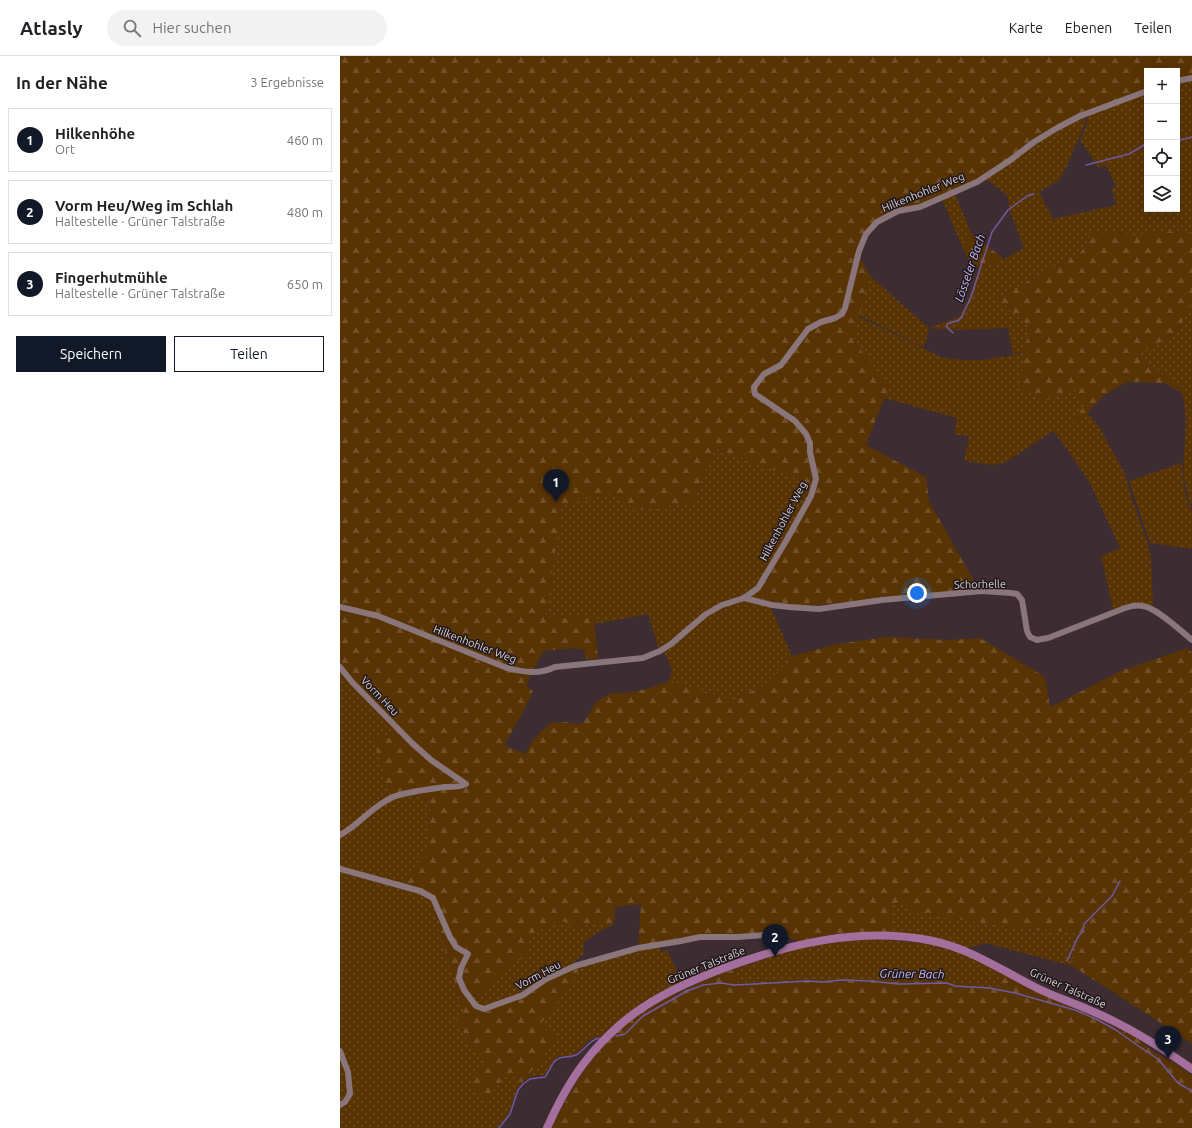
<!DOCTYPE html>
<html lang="de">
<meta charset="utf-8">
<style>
body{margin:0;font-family:Ubuntu,sans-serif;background:#f2f2f2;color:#202124}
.controls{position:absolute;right:12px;top:12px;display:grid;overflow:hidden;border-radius:0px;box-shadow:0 4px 16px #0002}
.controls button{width:36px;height:36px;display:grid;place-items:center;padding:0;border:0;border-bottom:1px solid #e0e0e0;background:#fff;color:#202124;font:20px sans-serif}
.you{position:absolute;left:577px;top:537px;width:14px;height:14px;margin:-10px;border:3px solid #fff;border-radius:50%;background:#1a73e8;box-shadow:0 0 0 6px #1a73e833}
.badge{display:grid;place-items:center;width:26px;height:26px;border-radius:50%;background:#111827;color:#fff;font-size:13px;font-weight:700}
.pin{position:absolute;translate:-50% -33px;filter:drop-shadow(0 1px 2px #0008)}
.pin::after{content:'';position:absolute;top:21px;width:14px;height:12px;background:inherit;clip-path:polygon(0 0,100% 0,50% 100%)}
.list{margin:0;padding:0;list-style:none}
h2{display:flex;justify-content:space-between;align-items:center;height:52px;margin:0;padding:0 16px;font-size:17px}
h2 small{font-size:13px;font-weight:400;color:#757577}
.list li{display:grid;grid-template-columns:26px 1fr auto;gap:12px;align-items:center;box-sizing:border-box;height:64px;margin:0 8px 8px;padding:0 8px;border:1px solid #e0e0e0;border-radius:0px}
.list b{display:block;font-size:15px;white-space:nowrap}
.list p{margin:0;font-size:13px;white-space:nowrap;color:#757577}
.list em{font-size:13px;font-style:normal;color:#757577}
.actions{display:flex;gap:8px;padding:12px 16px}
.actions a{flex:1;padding:9px 0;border:1px solid #111827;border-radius:0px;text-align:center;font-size:14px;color:#111827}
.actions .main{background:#111827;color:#fff}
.icon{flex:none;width:22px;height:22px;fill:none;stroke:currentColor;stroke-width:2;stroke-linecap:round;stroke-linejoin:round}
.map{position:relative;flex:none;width:852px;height:1072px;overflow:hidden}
header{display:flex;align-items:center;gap:24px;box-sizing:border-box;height:56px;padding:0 20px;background:#fff;border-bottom:1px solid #e0e0e0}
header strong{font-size:19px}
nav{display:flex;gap:22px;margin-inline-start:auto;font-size:14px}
.search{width:280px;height:36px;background:#f2f2f2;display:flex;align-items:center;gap:10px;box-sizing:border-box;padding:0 14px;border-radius:22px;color:#757577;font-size:15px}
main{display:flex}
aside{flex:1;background:#fff}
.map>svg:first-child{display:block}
.grass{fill:url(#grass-dots)}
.forest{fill:url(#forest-firs)}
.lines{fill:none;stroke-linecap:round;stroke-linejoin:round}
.stream{stroke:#705aa2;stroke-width:1.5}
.minor{stroke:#89757a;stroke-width:6}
.major{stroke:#a46f9c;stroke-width:8}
.labels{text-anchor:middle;stroke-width:3;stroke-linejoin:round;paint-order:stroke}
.street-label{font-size:11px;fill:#ddd2d5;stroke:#1f1719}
.water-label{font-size:12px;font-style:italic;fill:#c9baf6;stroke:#1f1719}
</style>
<header>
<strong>Atlasly</strong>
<div class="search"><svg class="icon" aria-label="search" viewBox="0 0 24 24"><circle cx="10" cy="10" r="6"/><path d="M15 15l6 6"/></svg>Hier suchen</div>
<nav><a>Karte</a><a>Ebenen</a><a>Teilen</a></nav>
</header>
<main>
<aside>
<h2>In der Nähe<small>3 Ergebnisse</small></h2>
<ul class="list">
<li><span class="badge">1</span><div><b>Hilkenhöhe</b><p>Ort</p></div><em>460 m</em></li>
<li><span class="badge">2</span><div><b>Vorm Heu/Weg im Schlah</b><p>Haltestelle · Grüner Talstraße</p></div><em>480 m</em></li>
<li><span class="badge">3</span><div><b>Fingerhutmühle</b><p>Haltestelle · Grüner Talstraße</p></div><em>650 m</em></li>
</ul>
<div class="actions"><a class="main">Speichern</a><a>Teilen</a></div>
</aside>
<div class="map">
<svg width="852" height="1072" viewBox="0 0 852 1072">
<defs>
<pattern id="grass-dots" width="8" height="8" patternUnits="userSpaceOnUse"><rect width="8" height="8" fill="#583304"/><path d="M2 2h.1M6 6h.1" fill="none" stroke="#705028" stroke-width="1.8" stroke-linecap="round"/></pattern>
<pattern id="forest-firs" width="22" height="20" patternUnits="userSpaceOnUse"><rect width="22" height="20" fill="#583304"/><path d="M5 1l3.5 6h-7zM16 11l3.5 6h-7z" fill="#705028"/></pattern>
</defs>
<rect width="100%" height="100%" fill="#3d2c31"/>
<g class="grass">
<path d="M852 23V177L844 174 795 179 754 176 741 196 657 242 689 270 685 295 673 298 668 272 619 274 589 272 584 292 519 259 530 220 589 272 620 260 630 240 639 212 664 203 684 192 670 156 668 140 645 122 717 73 746 60 745 67 725 114 719 124 699 136 713 163 776 149 772 133 776 130 766 109 759 112 740 84 747 68 748 59 807 36V153H837V27Z"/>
<path d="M615 137 631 177 621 188 602 143Z"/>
<path d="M852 244V450C850 445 847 439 846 433 839 401 852 366 841 335L844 334 797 299 838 276Z"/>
<path d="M519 261 603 302 626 304H643L670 300 685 296 680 330 705 345 734 333 745 348 731 370 747 357 758 369 785 418 791 441 808 488 811 502 813 550 804 549 773 553 761 500 780 492 750 427 727 393 713 375 666 406 653 409 624 405 629 381 614 378 617 362 544 342 549 330 513 284Z"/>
<path d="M374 392 473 428 469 439 416 532 408 537 383 546 319 593 308 558 255 568 254 562 206 559 222 449 273 437 295 454 353 447Z"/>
<path d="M842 407 844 434 852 456V493L810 487 789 425Z"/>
<path d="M403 545 430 550 452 600 424 629 393 644 329 625 332 613 324 596C339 586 351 571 365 561 376 553 390 548 403 545Z"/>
<path d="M0 613 49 664 54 679 33 682 52 741 0 778Z"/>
<path d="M72 738 91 745 87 794 63 830 0 812V780L28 758 53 743Z"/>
<path d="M0 814 80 836 92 843 102 862 98 872 124 955 115 962 136 997 144 1006 169 1017 182 1027 217 983 199 968C216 951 228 931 241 910L284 897 319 891 321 897 327 894 342 926C311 942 285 955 261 981 244 981 245 994 235 998 229 1001 222 999 216 1002L205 1019 190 1021 182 1027 177 1033 168 1059 157 1072H0V1050L10 1038 0 994Z"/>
<path d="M551 847 561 848 576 857 670 871 742 877 732 910 646 887 628 892 611 886 553 877Z"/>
<path d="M226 865 230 870 274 868 255 878 243 887 244 897C219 923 178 939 144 951L137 949 133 942 188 897 189 878Z"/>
<path d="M536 883 591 888 609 893 622 897 661 916 658 933 618 928 607 925 556 926 526 923H493L482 926 468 924 398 927 395 913 448 895 487 887Z"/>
<path d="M0 998 6 1016 9 1037 0 1048Z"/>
</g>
<g class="forest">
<path d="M0 0H852V20L837 24V15H807V34L739 60 636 125 602 141 537 165 517 196 530 220 513 284 549 330 526 389 586 421 589 445 639 534 542 542 471 550 452 549 409 541 420 533 428 523 476 429 374 392 353 447 295 454 273 437 222 449 206 559 254 562 258 603H246L244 594 232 592 204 595 193 614 187 628 188 632 193 635 180 662 164 689 185 698 192 685 210 667 227 666 236 668 244 666 256 646 271 637H286L307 633 329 625 393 644 424 629 452 600 497 588 546 581 609 584 640 582 705 621 710 651 783 614 848 592 852 597V988C813 961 772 936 732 910L741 877 670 871 576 857 561 848 552 847 553 877 522 876 458 885 448 881 434 883 423 878 298 890 301 848 275 851 274 868 230 870 225 865 190 878 188 897 133 942C117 922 120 918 130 896L117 890 94 840 63 830 87 794 91 746 70 737 52 741 32 682 54 679 49 664 0 609Z"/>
<path d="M844 174 852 177V244L838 276 797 299 844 334 840 336 825 327 787 326 763 340 747 357 730 371 745 348 734 333 705 345 679 330 689 270 657 242 741 196 754 176 795 179Z"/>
<path d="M631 177 664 203 639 212 627 201 621 188Z"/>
<path d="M102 862 108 881 125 898 120 912 122 935 144 955 241 910C228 931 216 951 200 968L217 983 182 1027 168 1017 146 1044 130 1028 144 1006 136 997 115 962 124 955 98 872Z"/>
<path d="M395 913 398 927 468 924 482 926 493 923H526L556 926 607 925 618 928 658 933 661 916 726 949 748 958 795 981 814 996 831 1005 852 1019V1072H212C228 1038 249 1002 277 976 297 957 322 944 347 933 363 925 378 918 395 913Z"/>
</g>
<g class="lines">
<g class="stream">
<path d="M837 85 852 81"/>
<path d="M746 109 789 98 804 89H807"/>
<path d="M613 277 607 271V268L619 264 622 260 631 241 652 176 668 154 687 140 694 138"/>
<path d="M727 905 738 881 743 875 744 868 772 840 780 825"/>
<path d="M276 980 285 978 303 960 347 935 363 929 381 927 394 929 468 925 482 926 502 924 530 925 558 928 607 927 615 930 649 932 675 937 735 954 756 963 776 974 797 989 818 1003 838 1027 852 1035"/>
<path d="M159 1072 170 1058 178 1034 183 1028 190 1023 205 1021C209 1016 211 1009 215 1005 220 999 230 1002 236 999 246 994 247 985 259 982"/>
</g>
<g class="minor">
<path d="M837 25 852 22"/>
<path d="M404 542 432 549 449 551 479 553 542 544 642 535 671 537 677 538 682 544 687 575 690 581 697 584 708 582 785 552C791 550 797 549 803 550 817 552 841 575 852 584"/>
<path d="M0 551 38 560 167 612C183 616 199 619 215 611L303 602 320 595 331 588 366 558 382 549 404 542 418 532 446 485 471 440 476 423 470 396V387L466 378 455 365 415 338 414 331 424 318 441 309 468 273 481 266 495 262 502 258 505 252 519 195 526 178 537 166 558 155 580 151 637 126 669 105 694 86 717 72 740 60 807 35"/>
<path d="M0 611 12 626 72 687 91 704 126 728C119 732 113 730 105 731 91 733 66 736 53 741 32 750 19 769 0 779"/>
<path d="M0 813 80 835 93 842 110 881 116 891 128 898 121 912 119 922 124 934 136 950 144 953 183 939 206 923 235 910 298 892 341 885 360 881H398L425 879C431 882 433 889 437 894"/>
<path d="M0 995 8 1016 10 1038 5 1046 0 1049"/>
</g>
<path class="major" d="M207 1072C224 1034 242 1004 272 976 302 947 340 929 379 914 447 888 520 870 593 885 631 893 661 914 695 931 714 941 735 947 754 956 789 971 821 991 852 1013"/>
</g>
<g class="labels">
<g class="street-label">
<text transform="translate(583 136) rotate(-22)" y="4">Hilkenhohler Weg</text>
<text transform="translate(443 465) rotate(-62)" y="4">Hilkenhohler Weg</text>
<text transform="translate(640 528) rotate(-1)" y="4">Schorhelle</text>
<text transform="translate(135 588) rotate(21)" y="4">Hilkenhohler Weg</text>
<text transform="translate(40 640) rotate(46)" y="4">Vorm Heu</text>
<text transform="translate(366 909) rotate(-22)" y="4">Grüner Talstraße</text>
<text transform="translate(198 919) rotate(-28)" y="4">Vorm Heu</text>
<text transform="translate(728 932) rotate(24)" y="4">Grüner Talstraße</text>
</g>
<g class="water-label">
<text transform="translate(630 212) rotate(-71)" y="4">Lösseler Bach</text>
<text transform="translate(572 918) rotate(1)" y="4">Grüner Bach</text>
</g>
</g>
</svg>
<div class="controls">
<button>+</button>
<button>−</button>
<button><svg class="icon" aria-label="locate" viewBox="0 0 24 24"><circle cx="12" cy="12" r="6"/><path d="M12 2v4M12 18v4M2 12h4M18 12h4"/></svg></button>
<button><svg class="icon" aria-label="layers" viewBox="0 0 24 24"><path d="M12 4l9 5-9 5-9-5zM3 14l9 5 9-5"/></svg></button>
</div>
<div class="you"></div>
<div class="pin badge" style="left:216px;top:446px">1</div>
<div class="pin badge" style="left:435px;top:901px">2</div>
<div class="pin badge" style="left:828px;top:1003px">3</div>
</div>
</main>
